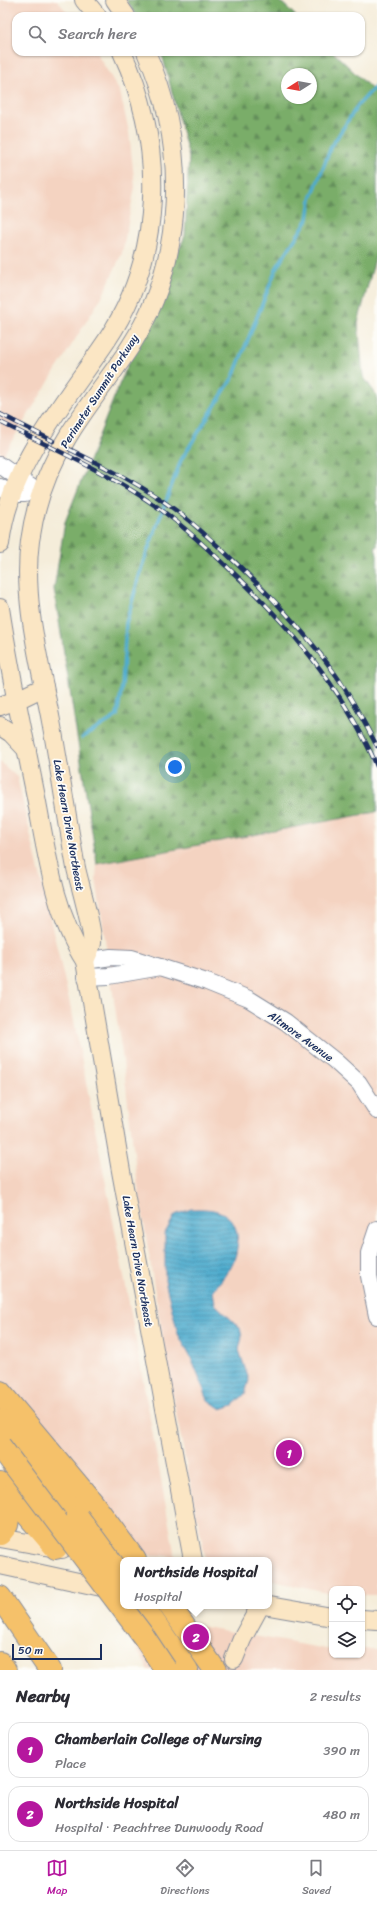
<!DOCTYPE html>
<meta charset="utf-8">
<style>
body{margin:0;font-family:Sriracha,sans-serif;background:#f2f2f3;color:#2b2b33}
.controls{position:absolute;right:12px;bottom:12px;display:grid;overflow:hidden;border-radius:8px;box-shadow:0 1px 3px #0004}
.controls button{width:36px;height:36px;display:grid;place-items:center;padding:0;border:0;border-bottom:1px solid #e1e1e2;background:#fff;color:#2b2b33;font:20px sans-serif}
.compass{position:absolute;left:281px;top:68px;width:36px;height:36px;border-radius:50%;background:#fff;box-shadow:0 1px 3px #0004;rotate:259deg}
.scale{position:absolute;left:12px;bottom:10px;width:90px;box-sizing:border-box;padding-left:4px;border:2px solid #1b2f5e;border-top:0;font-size:11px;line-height:14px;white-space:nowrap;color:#1b2f5e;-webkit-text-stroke:3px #fdfcf7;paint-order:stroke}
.you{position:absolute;left:175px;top:767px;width:14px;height:14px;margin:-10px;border:3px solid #fff;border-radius:50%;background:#1a73e8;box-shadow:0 0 0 6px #1a73e833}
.badge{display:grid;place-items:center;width:26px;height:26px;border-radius:50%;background:#b5179e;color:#fff;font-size:13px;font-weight:700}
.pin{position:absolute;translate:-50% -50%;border:2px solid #fff;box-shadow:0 1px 4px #0006}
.popup{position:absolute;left:120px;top:1557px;width:152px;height:52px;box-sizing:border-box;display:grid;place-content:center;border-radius:8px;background:#fff;filter:drop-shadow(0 1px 3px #0005);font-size:13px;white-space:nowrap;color:#7c7c81}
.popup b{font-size:15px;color:#2b2b33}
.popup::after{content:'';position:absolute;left:50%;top:100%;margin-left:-8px;border:8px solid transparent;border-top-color:#fff}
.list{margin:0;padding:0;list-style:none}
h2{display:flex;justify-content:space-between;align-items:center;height:52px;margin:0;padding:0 16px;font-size:17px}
h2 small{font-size:13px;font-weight:400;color:#7c7c81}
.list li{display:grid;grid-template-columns:26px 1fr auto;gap:12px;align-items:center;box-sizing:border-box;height:56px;margin:0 8px 8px;padding:0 8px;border:1px solid #e1e1e2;border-radius:12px}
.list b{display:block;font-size:15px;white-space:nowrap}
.list p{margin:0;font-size:13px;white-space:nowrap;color:#7c7c81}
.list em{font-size:13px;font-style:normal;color:#7c7c81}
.icon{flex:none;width:22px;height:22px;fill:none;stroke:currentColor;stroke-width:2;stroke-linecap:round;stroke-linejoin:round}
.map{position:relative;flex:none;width:377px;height:1670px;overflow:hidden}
.search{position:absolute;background:#fff;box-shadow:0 1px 3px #0004;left:12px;right:12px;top:12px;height:44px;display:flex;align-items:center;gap:10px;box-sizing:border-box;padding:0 14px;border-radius:12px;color:#7c7c81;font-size:15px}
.sheet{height:180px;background:#fff}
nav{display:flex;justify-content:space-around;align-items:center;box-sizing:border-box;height:56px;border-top:1px solid #e1e1e2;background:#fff;font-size:11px;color:#7c7c81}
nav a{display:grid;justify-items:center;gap:2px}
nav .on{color:#b5179e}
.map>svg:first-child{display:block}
.built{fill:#f4d3c1}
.forest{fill:url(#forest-firs);stroke:#4a6e64;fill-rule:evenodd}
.water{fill:url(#water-rules);stroke:#356e96}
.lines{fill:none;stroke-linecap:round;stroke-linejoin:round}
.stream{stroke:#4facce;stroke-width:3.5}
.tertiary-casing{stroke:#888e9c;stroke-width:18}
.secondary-casing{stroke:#888e9c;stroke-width:20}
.motorway-casing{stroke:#888e9c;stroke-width:24}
.tertiary{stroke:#fff;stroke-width:16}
.secondary{stroke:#fbe6c4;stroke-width:18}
.motorway{stroke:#f5c16b;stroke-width:22}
.rail-casing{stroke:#1b2f5e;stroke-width:4.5}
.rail{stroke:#fdfcf7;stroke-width:3;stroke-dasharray:9;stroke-linecap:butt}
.motorway-bridge-casing{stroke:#888e9c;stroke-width:24;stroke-linecap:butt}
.motorway-bridge{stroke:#f5c16b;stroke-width:22}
.labels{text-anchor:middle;stroke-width:3.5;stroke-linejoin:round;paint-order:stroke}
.street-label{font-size:11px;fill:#1b2f5e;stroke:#fdfcf7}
</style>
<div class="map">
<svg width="377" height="1670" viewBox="0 0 377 1670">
<defs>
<pattern id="forest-firs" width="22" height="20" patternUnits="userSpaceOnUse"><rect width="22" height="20" fill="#7aad69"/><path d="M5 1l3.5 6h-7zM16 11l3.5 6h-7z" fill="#638d5a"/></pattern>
<pattern id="water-rules" width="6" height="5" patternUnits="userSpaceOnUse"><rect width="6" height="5" fill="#4facce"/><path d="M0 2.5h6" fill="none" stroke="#418caa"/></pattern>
</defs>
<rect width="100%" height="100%" fill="#fdfcf7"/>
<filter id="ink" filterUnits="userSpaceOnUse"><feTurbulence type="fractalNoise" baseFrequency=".025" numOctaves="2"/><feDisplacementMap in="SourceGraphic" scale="8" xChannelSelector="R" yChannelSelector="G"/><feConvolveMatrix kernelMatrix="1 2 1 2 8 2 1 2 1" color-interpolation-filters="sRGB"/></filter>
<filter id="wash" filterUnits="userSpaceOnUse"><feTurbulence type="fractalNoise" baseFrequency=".012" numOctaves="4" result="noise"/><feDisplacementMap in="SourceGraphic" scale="16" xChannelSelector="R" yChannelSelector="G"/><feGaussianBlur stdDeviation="0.9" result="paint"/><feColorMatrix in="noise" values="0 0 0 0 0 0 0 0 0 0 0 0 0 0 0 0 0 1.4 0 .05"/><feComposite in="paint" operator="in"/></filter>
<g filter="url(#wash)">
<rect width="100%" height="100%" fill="#f5edda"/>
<g class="built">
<path d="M0 0H57L70 16H16V52H96L120 92 129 132 135 187 122 253 104 293 0 460Z"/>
<path d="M0 762 17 777 74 1021 127 1292 175 1557 83 1548 0 1430Z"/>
<path d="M376 812 377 1595H362V1589H332V1594L269 1580V1560H206L170 1384 138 1187 123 1061 96 878 97 864Z"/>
<path d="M111 1606 143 1610 199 1626 332 1650V1655H362V1649H377V1670H149Z"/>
</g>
<g class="forest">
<path d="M126 0H279L296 16H137Z"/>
<path d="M159 52H333L377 94V251L358 323 363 376 377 396V546L375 547 377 556V809L376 812 97 864 54 589 65 522 119 385 185 236 189 157 163 58ZM287 74H311V98H287Z"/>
</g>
<path class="water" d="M191 1209C203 1209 217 1208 227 1216 242 1227 239 1254 230 1268 225 1276 219 1283 213 1291L215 1304 240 1328 242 1337 239 1350 249 1380 245 1394 233 1405 221 1409 208 1400 191 1358 178 1334 165 1281V1233L175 1215Z"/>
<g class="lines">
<path class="stream" d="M82 738 117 716 122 686 126 623 142 566 181 460 233 377 277 267 308 219 311 199 331 147 358 105 377 85"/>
</g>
</g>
<g filter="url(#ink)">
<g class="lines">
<defs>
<g id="tertiary">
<path d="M0 465 41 494"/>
<path d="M0 487 11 494H25"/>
<path d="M85 961 111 957 132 958 207 982 249 999 286 1022 335 1061 359 1083 377 1111"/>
<path d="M86 977 109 976 161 967"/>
<path d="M377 1229 369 1253V1276L377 1316"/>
</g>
<g id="secondary">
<path d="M84 0 97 16"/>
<path d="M115 0 126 16"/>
<path d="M0 544C9 465 64 404 107 340 164 254 165 144 122 52"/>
<path d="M0 608C9 668 22 727 34 787 46 845 52 910 85 961L121 1171 193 1560"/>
<path d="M0 706 17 700 44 687"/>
<path d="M0 726 11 733 27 750"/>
<path d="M85 961C87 955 91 949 92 943 94 933 79 882 76 868 67 819 60 770 51 721 40 663 22 600 30 541 35 505 48 469 67 438 86 406 110 378 130 347 186 260 188 145 146 52"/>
<path d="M0 1538 62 1549"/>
<path d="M0 1565 115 1590"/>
<path d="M269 1606 332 1617"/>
<path d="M362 1619 377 1620"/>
<path d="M234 1659 242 1639 260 1606"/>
</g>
<g id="motorway">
<path d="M0 1392 92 1502 135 1560"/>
<path d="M0 1420 78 1517"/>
<path d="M0 1483 56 1548"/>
<path d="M0 1534 7 1525 12 1495"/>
<path d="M0 1597 50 1670"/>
<path d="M143 1606 187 1670"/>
<path d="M170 1606 215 1670"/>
<path d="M0 1663 5 1670"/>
</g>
</defs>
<use href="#tertiary" class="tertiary-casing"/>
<use href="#secondary" class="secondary-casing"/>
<use href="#motorway" class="motorway-casing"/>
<use href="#tertiary" class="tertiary"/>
<use href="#secondary" class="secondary"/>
<use href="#motorway" class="motorway"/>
<defs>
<g id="rail">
<path d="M0 414 53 441"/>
<path d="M0 422C48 446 99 469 144 498 172 516 197 539 221 561 286 621 341 685 377 766"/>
<path d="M69 449C105 467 142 485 174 509 196 525 216 544 236 563 271 596 304 631 333 671 350 694 363 721 377 746"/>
</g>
</defs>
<use href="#rail" class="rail-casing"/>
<use href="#rail" class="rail"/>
<defs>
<g id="motorway-bridge">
<path d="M0 1446 144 1637 166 1670"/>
<path d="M78 1517 123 1578"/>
</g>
</defs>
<use href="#motorway-bridge" class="motorway-bridge-casing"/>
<use href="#motorway-bridge" class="motorway-bridge"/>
</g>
</g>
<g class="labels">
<g class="street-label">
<text transform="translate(99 391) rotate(-57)" y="4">Perimeter Summit Parkway</text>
<text transform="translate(69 825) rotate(80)" y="4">Lake Hearn Drive Northeast</text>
<text transform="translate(301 1036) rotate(36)" y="4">Altmore Avenue</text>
<text transform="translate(138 1261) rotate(80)" y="4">Lake Hearn Drive Northeast</text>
</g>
</g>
</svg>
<div class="controls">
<button><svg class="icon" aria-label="locate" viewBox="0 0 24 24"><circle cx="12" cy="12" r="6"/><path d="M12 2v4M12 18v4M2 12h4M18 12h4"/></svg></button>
<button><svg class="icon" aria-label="layers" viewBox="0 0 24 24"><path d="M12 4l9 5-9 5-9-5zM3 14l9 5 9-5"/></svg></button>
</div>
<svg class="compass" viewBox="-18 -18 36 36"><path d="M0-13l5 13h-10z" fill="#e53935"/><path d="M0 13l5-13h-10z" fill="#7c7c81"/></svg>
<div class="scale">50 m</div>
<div class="you"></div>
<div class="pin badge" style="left:289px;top:1453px">1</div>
<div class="pin badge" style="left:196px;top:1637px">2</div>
<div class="popup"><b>Northside Hospital</b>Hospital</div>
<div class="search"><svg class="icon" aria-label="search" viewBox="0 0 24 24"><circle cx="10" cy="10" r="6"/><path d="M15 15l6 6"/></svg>Search here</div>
</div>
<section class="sheet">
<h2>Nearby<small>2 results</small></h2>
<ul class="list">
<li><span class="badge">1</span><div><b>Chamberlain College of Nursing</b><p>Place</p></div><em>390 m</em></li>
<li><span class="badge">2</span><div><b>Northside Hospital</b><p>Hospital · Peachtree Dunwoody Road</p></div><em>480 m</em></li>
</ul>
</section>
<nav>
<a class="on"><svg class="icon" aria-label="map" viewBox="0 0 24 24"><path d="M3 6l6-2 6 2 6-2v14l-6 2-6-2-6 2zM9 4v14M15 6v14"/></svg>Map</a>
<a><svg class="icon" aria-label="directions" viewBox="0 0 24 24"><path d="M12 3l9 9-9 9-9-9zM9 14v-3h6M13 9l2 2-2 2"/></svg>Directions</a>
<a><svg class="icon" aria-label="saved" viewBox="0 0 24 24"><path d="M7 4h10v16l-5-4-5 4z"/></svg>Saved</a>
</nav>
